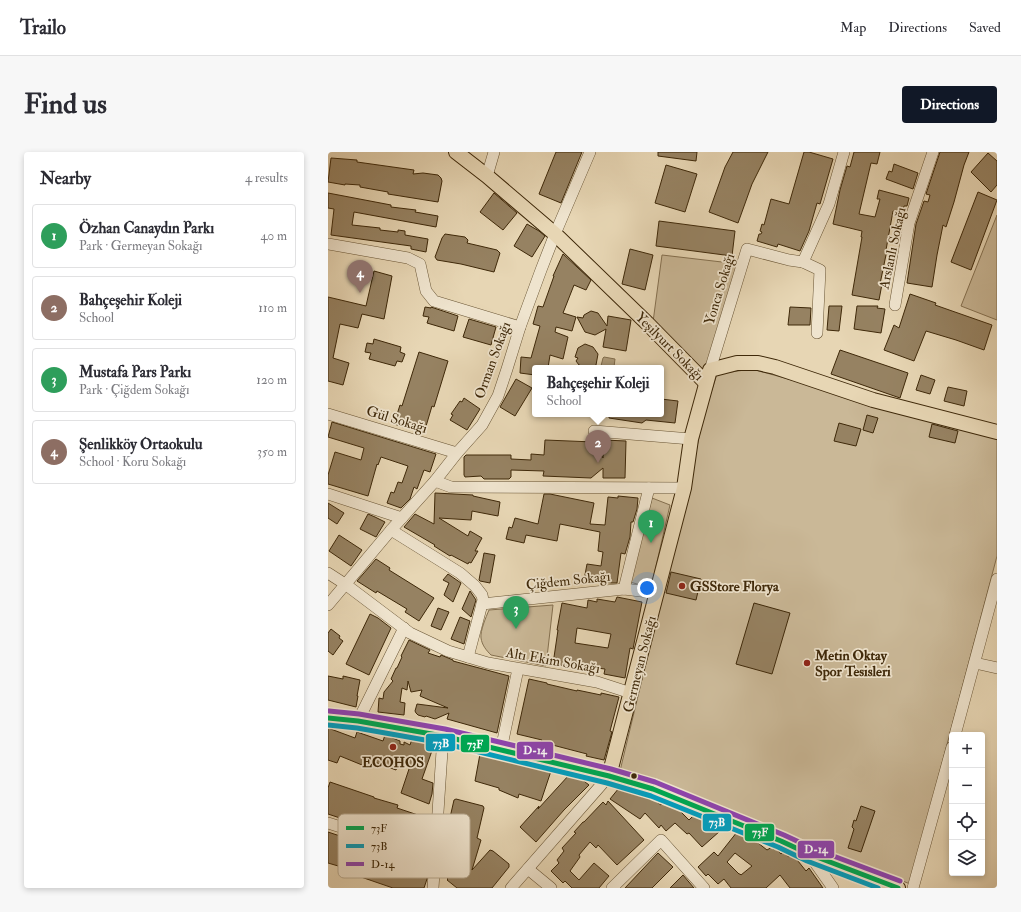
<!DOCTYPE html>
<meta charset="utf-8">
<style>
body{margin:0;font-family:"IM FELL Double Pica",serif;background:#f7f7f7;color:#2b2b33}
.controls{position:absolute;right:12px;bottom:12px;display:grid;overflow:hidden;border-radius:4px;box-shadow:0 2px 6px #0003}
.controls button{width:36px;height:36px;display:grid;place-items:center;padding:0;border:0;border-bottom:1px solid #e1e1e2;background:#fff;color:#2b2b33;font:20px sans-serif}
.you{position:absolute;left:319px;top:436px;width:14px;height:14px;margin:-10px;border:3px solid #fff;border-radius:50%;background:#1a73e8;box-shadow:0 0 0 6px #1a73e833}
.badge{display:grid;place-items:center;width:26px;height:26px;border-radius:50%;background:#111827;color:#fff;font-size:13px;font-weight:700}
.pin{position:absolute;translate:-50% -33px;filter:drop-shadow(0 1px 2px #0008)}
.pin::after{content:'';position:absolute;top:21px;width:14px;height:12px;background:inherit;clip-path:polygon(0 0,100% 0,50% 100%)}
.popup{position:absolute;left:204px;top:213px;width:132px;height:52px;box-sizing:border-box;display:grid;place-content:center;border-radius:4px;background:#fff;filter:drop-shadow(0 1px 3px #0005);font-size:13px;white-space:nowrap;color:#7c7c81}
.popup b{font-size:15px;color:#2b2b33}
.popup::after{content:'';position:absolute;left:50%;top:100%;margin-left:-8px;border:8px solid transparent;border-top-color:#fff}
.list{margin:0;padding:0;list-style:none}
h2{display:flex;justify-content:space-between;align-items:center;height:52px;margin:0;padding:0 16px;font-size:17px}
h2 small{font-size:13px;font-weight:400;color:#7c7c81}
.list li{display:grid;grid-template-columns:26px 1fr auto;gap:12px;align-items:center;box-sizing:border-box;height:64px;margin:0 8px 8px;padding:0 8px;border:1px solid #e1e1e2;border-radius:4px}
.list b{display:block;font-size:15px;white-space:nowrap}
.list p{margin:0;font-size:13px;white-space:nowrap;color:#7c7c81}
.list em{font-size:13px;font-style:normal;color:#7c7c81}
.icon{flex:none;width:22px;height:22px;fill:none;stroke:currentColor;stroke-width:2;stroke-linecap:round;stroke-linejoin:round}
.map{position:relative;flex:none;width:669px;height:736px;overflow:hidden;border-radius:4px}
header{display:flex;align-items:center;gap:24px;box-sizing:border-box;height:56px;padding:0 20px;background:#fff;border-bottom:1px solid #e1e1e2}
header strong{font-size:19px}
nav{display:flex;gap:22px;margin-inline-start:auto;font-size:14px}
.intro{display:flex;align-items:center;justify-content:space-between;box-sizing:border-box;height:96px;padding:0 24px}
h1{margin:0;font-size:28px}
.button{padding:10px 18px;border-radius:4px;background:#111827;color:#fff;font-size:14px;font-weight:700}
main{display:flex;gap:24px;padding:0 24px}
aside{flex:1;background:#fff;border-radius:4px;box-shadow:0 2px 6px #0003}
.map>svg:first-child{display:block}
.green{fill:#cab897;stroke:#847050}
.water{fill:#ae9b7a;stroke:#816d4d}
.building{fill:#968262;stroke:#3e2809;fill-rule:evenodd}
.lines{fill:none;stroke-linecap:round;stroke-linejoin:round}
.minor-casing{stroke:#685434;stroke-width:12}
.major-casing{stroke:#3e2809;stroke-width:16}
.minor{stroke:#efe4ce;stroke-width:11}
.major{stroke:#e7d6b4;stroke-width:14}
.bus-1-casing{stroke:#efe4ce;stroke-width:8}
.bus-2-casing{stroke:#efe4ce;stroke-width:8}
.bus-3-casing{stroke:#efe4ce;stroke-width:8}
.bus-1{stroke:#00a651;stroke-width:5}
.bus-2{stroke:#069cba;stroke-width:5}
.bus-3{stroke:#8e44ad;stroke-width:5}
.poi-dot{fill:#8f2418;stroke:#efe4ce;stroke-width:1.5}
.bus-dot{fill:#3e2809;stroke:#efe4ce;stroke-width:1.5}
.labels{text-anchor:middle;stroke-width:3.5;stroke-linejoin:round;paint-order:stroke}
.street-label{font-size:14px;fill:#3e2809;stroke:#efe4ce}
.poi-label{font-size:14px;font-weight:bold;fill:#3e2809;stroke:#efe4ce;text-anchor:start}
.key{fill:#efe4ce;stroke:#baac93;stroke-width:1}
.key-label{font-size:11px;fill:#3e2809}
.line-badge{stroke:#efe4ce;stroke-width:1.5}
.badge-label{font-size:11px;text-anchor:middle;font-weight:bold;fill:#fff}
</style>
<header>
<strong>Trailo</strong>
<nav><a>Map</a><a>Directions</a><a>Saved</a></nav>
</header>
<div class="intro"><h1>Find us</h1><a class="button">Directions</a></div>
<main>
<aside>
<h2>Nearby<small>4 results</small></h2>
<ul class="list">
<li><span class="badge" style="background:#2e9e5b">1</span><div><b>Özhan Canaydın Parkı</b><p>Park · Germeyan Sokağı</p></div><em>40 m</em></li>
<li><span class="badge" style="background:#8d6e63">2</span><div><b>Bahçeşehir Koleji</b><p>School</p></div><em>110 m</em></li>
<li><span class="badge" style="background:#2e9e5b">3</span><div><b>Mustafa Pars Parkı</b><p>Park · Çiğdem Sokağı</p></div><em>120 m</em></li>
<li><span class="badge" style="background:#8d6e63">4</span><div><b>Şenlikköy Ortaokulu</b><p>School · Koru Sokağı</p></div><em>350 m</em></li>
</ul>
</aside>
<div class="map">
<svg width="669" height="736" viewBox="0 0 669 736">
<rect width="100%" height="100%" fill="#e7d6b4"/>
<filter id="stains"><feTurbulence type="fractalNoise" baseFrequency=".005" numOctaves="4"/><feColorMatrix values="0 0 0 0 .2 0 0 0 0 .09 0 0 0 0 .02 0 0 0 .5 -.17"/></filter>
<radialGradient id="worn" r=".72"><stop offset=".6" stop-color="#630" stop-opacity="0"/><stop offset="1" stop-color="#630" stop-opacity=".3"/></radialGradient>
<g class="green">
<path d="M669 63V168L633 154Z"/>
<path d="M334 103 411 112 377 222 325 170Z"/>
<path d="M424 217 669 285V404L582 732 367 644 292 619 364 319 375 266 389 222Z"/>
<path d="M324 346 342 353 323 436 302 430Z"/>
<path d="M225 453 218 514 163 503C158 498 154 493 153 486 152 479 158 465 161 458Z"/>
</g>
<path class="water" d="M276 205 287 207 286 215 276 216 275 214H273L275 206Z"/>
<g class="building">
<path d="M228 0H254L233 51 211 42Z"/>
<path d="M330 0H369L368 9 330 4Z"/>
<path d="M405 0H440L424 32 410 71 381 60 397 15Z"/>
<path d="M476 0H481L505 7 492 52 489 51 481 79 472 99 450 92 449 95 429 89 431 82H433L434 80 432 79 434 72 436 73 443 47 461 52Z"/>
<path d="M526 0H552L549 12 543 11 531 62 547 65 552 47H549L551 38 581 46 579 54H576L574 62 565 59 558 98H559L552 132H554L551 148 524 143 534 85H533L534 79 505 72 512 38 519 14 522 15Z"/>
<path d="M612 0H641L636 13 626 50 618 75 615 73 609 103 604 135 579 131 588 72 596 49 600 50 602 43 598 42Z"/>
<path d="M660 1 669 9V33L663 40 643 20Z"/>
<path d="M3 6 29 8V10L86 18 85 22 95 21 110 23 113 26 114 29 110 50 60 42V40L32 35V33L17 32V33L0 30Z"/>
<path d="M566 12 590 21 585 37 558 27 561 19 564 20Z"/>
<path d="M338 13 369 22 357 60 327 51Z"/>
<path d="M650 40 669 48 643 118 623 110Z"/>
<path d="M0 41 63 53V55L88 58 87 60 110 64 108 75 26 60 24 73 52 76V78L70 80V78L77 79V83L100 87 98 100 83 97V94L61 91 3 83 6 57 0 56Z"/>
<path d="M166 41 189 61 175 78 152 60Z"/>
<path d="M331 69 407 79 404 104 328 94Z"/>
<path d="M199 72 211 79 217 84 204 105 186 94Z"/>
<path d="M117 82 137 85 140 88 139 91 169 98 172 101 166 120 133 112 109 108 107 105 114 86Z"/>
<path d="M302 97 325 103 317 138 294 132Z"/>
<path d="M235 102 263 128 258 138 246 133 235 161 248 165 244 179 228 175 227 180 240 185 235 207 222 203 220 216H207V223L192 221 193 205 203 206 212 174 205 172 210 154 215 155 226 124H225Z"/>
<path d="M46 119 64 124 56 167 34 162 30 176 12 172 5 206 21 211 15 233 0 229V145L38 154Z"/>
<path d="M582 142 608 151 607 153 664 173 656 198 628 188 598 179 586 209 556 198 566 173 571 176Z"/>
<path d="M501 154H514L511 179 499 178Z"/>
<path d="M529 154H550L549 156 557 157 553 181 526 177Z"/>
<path d="M97 155 103 156V155L130 164 126 179 99 171 101 165 95 164Z"/>
<path d="M462 155 483 156 482 173H460Z"/>
<path d="M263 159 270 161 279 174 280 164 303 168 298 199 275 195 278 177 267 183 257 180 249 165 255 166 256 163Z"/>
<path d="M141 167 168 175 163 193 135 185Z"/>
<path d="M46 187 73 195 72 200 77 202 74 210 69 209 67 214 41 207 43 201 37 200 39 191 45 192Z"/>
<path d="M257 192 265 195 270 202 268 213 263 216H258L251 213 248 209 250 206 247 205 250 196Z"/>
<path d="M512 198 580 221 572 246 503 222Z"/>
<path d="M91 200 120 209 106 255 104 254 96 281 66 272 72 253 74 254Z"/>
<path d="M593 223 607 228 602 242 588 238Z"/>
<path d="M188 227 204 236 187 264 172 255Z"/>
<path d="M620 235 639 239 636 254 616 249Z"/>
<path d="M136 246 152 257 139 278 122 268 125 263 123 262 132 249 134 250Z"/>
<path d="M333 247 350 249 347 271 318 268 314 271 281 266V262H333Z"/>
<path d="M539 263 550 266 545 281 535 278Z"/>
<path d="M4 270 108 302 102 320 96 318 89 337 86 335 82 347 73 356 59 351 63 340 66 341 70 330 74 331 80 314 53 305 50 313 49 312 40 344 0 332V323L7 300 33 308 36 296 0 285Z"/>
<path d="M511 271 533 277 528 294 506 289Z"/>
<path d="M604 272 630 279 627 291 601 285Z"/>
<path d="M217 288 266 290 275 306 276 288 298 289 297 326H275V316L263 326 215 324 216 319 183 318V325L181 327H156L153 324 137 325 136 323V305L138 303H183V307L203 308V302L216 303Z"/>
<path d="M107 341 145 343V344L172 350 170 364 144 359 143 368 111 366 140 384 142 379 154 386 147 399H150L143 411 141 410 140 412 123 403 122 404 106 394 107 393 76 375 87 362 106 372Z"/>
<path d="M216 342H222L266 351 262 372 277 373 280 345 290 346V344L310 346 309 357 305 370H303L302 385 297 402 293 401 289 431H283L256 428 259 412 273 414 275 400 270 399 272 380 232 372 229 389 198 383 196 391 178 387 181 375 184 376 187 366 210 372Z"/>
<path d="M0 351 16 361 9 372 0 366Z"/>
<path d="M40 362 47 365 57 370 48 385 32 377Z"/>
<path d="M11 383 34 398 23 414 1 399Z"/>
<path d="M156 401 167 403 162 431 152 429 151 428Z"/>
<path d="M48 407 62 416 61 418 106 446 91 469 77 460 79 457 49 439 48 441 29 429Z"/>
<path d="M343 420 373 427 368 448 338 441Z"/>
<path d="M120 422 133 431 125 450 116 443 121 431 115 428Z"/>
<path d="M142 439 148 448 143 465 134 457Z"/>
<path d="M289 445 314 450 305 497 302 496 297 526 276 522 277 517 261 515V518L225 512 230 478H229L234 451 259 456 260 448 269 450V447L287 450ZM249 476 283 482 280 496 247 491Z"/>
<path d="M426 451 462 461 444 522 408 512Z"/>
<path d="M110 456 121 460 113 478 103 474Z"/>
<path d="M42 462 50 466 63 476 41 523 18 512Z"/>
<path d="M132 465 142 469 136 492 123 487Z"/>
<path d="M3 477 12 484 11 486 15 489 5 503 0 499V481Z"/>
<path d="M81 488 102 498 100 501 112 505 113 503 125 508V509L181 524 169 581 119 567 121 561 107 567 98 564 97 565 90 563 88 561 87 559 89 552 120 556 92 544 94 538 83 540 80 529 79 538 74 536 72 550 77 551 76 563 50 560 51 546 55 547 56 540 65 529 63 527 68 516H69L74 505 73 504Z"/>
<path d="M0 524 15 527V524L32 528 29 544H30L28 555 0 548Z"/>
<path d="M201 527 219 531V532L249 539V538L273 543V541L291 545 282 579 284 580 276 608 258 604 259 602 213 590 214 588 189 582Z"/>
<path d="M0 576 27 586 29 580 55 589 57 583 72 589V592L76 593V590L82 593 84 587 95 589 106 593 94 627 105 631 104 642 101 652 73 641 82 614 71 610 68 618 41 608 39 615 12 604 9 611 0 608Z"/>
<path d="M152 602 197 612 208 616V615L223 619 213 649 191 642 190 646 171 638V636L147 629Z"/>
<path d="M241 623 252 626 261 633 236 658 208 690 192 675 211 654 210 657Z"/>
<path d="M2 630 46 645V646L70 653 69 656 102 667 93 688 63 679 62 680 44 675V674L13 664 12 666 0 662V636Z"/>
<path d="M291 636 310 642 315 645 316 643 322 645 333 653 336 650 349 656 361 668 366 663 371 665 376 671 379 668 383 671 385 670 392 679 374 695 361 681 359 682 347 671 338 679 333 673 331 676 317 661 312 667 282 647Z"/>
<path d="M128 647 155 654 156 656 149 686 153 688 144 718 162 698 165 699 181 712V715L164 736H129L119 728 120 727 118 725 131 710 118 707 123 689 121 686 124 674 121 673V670L126 648Z"/>
<path d="M280 649 316 688 289 713 270 693 268 696 262 690 251 703 252 705 242 719 251 728 266 711 281 724 271 736H244L237 729 235 731 223 719 231 711 229 708 236 699 234 696 248 681 246 680 255 670H256L275 650 278 653Z"/>
<path d="M533 654 547 659 533 700 520 696 526 677 524 675 526 668 528 669Z"/>
<path d="M0 680 18 686 15 696 25 692 46 699 54 697 67 702 70 708 77 705 100 713 99 727 96 736H65L33 725 16 720 17 716 0 711Z"/>
<path d="M409 680 417 683 422 688 424 686 425 687 439 698 444 695 446 698 448 696 453 702 455 700 461 705 463 703 466 704 478 719 481 716 495 736H462L452 723 438 736H403L396 727 390 732 380 722 378 724 370 715 386 700 390 704ZM407 701 424 714 413 723 412 722H411L399 710Z"/>
<path d="M330 701 345 715 324 736H297Z"/>
<path d="M355 723 366 736H342Z"/>
</g>
<g class="lines">
<defs>
<g id="minor">
<path d="M159 24 166 0"/>
<path d="M0 92 80 106 92 112 98 139 106 149 192 175"/>
<path d="M475 110 492 118 489 181"/>
<path d="M567 153 581 71 605 0"/>
<path d="M382 218 419 97 461 108 475 110 501 52 516 0"/>
<path d="M0 262 129 301"/>
<path d="M266 279 363 287"/>
<path d="M107 329 123 335 356 336"/>
<path d="M0 342 74 366"/>
<path d="M63 378 132 421 147 434 154 443 155 448 154 452 140 505"/>
<path d="M0 421 17 432 82 481 120 499 160 511 269 530 303 541"/>
<path d="M296 437 321 336"/>
<path d="M154 452 296 437 329 441"/>
<path d="M0 453 63 378 107 329 129 301 154 273 170 244 179 217 192 175 213 118 227 82 262 0"/>
<path d="M647 511 669 516"/>
<path d="M30 569 76 476"/>
<path d="M627 583 669 427"/>
<path d="M173 598 190 517"/>
<path d="M0 671 107 705"/>
<path d="M481 702 505 736"/>
<path d="M200 717 223 736"/>
<path d="M105 736 115 584"/>
<path d="M183 736 281 624"/>
<path d="M284 736 333 688 376 736"/>
<path d="M585 736 624 595"/>
</g>
<g id="major">
<path d="M128 0 159 24 227 82 319 171 378 231"/>
<path d="M0 566 30 569 115 584 281 624 325 637 453 689 481 702 570 736"/>
<path d="M281 624 356 336 363 287 382 218 409 211H430L447 215 545 248 669 280"/>
</g>
</defs>
<use href="#minor" class="minor-casing"/>
<use href="#major" class="major-casing"/>
<use href="#minor" class="minor"/>
<use href="#major" class="major"/>
<defs>
<path id="bus-1" d="M0 566 30 569 115 584 281 624 325 637 453 689 481 702 570 736"/>
<path id="bus-2" d="M0 573 29 576 114 591 279 631 323 644 450 695 479 709 550 736"/>
<path id="bus-3" d="M1 559 31 562 117 577 283 617 327 630 456 683 484 696 572 729"/>
</defs>
<use href="#bus-1" class="bus-1-casing"/>
<use href="#bus-2" class="bus-2-casing"/>
<use href="#bus-3" class="bus-3-casing"/>
<use href="#bus-1" class="bus-1"/>
<use href="#bus-2" class="bus-2"/>
<use href="#bus-3" class="bus-3"/>
</g>
<g class="poi-dot">
<circle cx="354" cy="434" r="4"/>
<circle cx="479" cy="511" r="4"/>
<circle cx="65" cy="595" r="4"/>
</g>
<circle class="bus-dot" cx="306" cy="624" r="3.5"/>
<g class="labels">
<g class="street-label">
<text transform="translate(564 96) rotate(-78)" y="5">Arslanlı Sokağı</text>
<text transform="translate(391 137) rotate(-73)" y="5">Yonca Sokağı</text>
<text transform="translate(342 194) rotate(45)" y="5">Yeşilyurt Sokağı</text>
<text transform="translate(164 208) rotate(-70)" y="5">Orman Sokağı</text>
<text transform="translate(69 267) rotate(17)" y="5">Gül Sokağı</text>
<text transform="translate(240 428) rotate(-6)" y="5">Çiğdem Sokağı</text>
<text transform="translate(225 508) rotate(10)" y="5">Altı Ekim Sokağı</text>
<text transform="translate(311 512) rotate(-76)" y="5">Germeyan Sokağı</text>
</g>
<g class="poi-label">
<text x="362" y="439">GSStore Florya</text>
<text x="487" y="508">Metin Oktay<tspan x="487" dy="16">Spor Tesisleri</tspan></text>
<text x="65" y="615" text-anchor="middle">ECOHOS</text>
</g>
</g>
<rect x="10" y="662" width="132" height="64" rx="6" class="key"/>
<rect x="18" y="674" width="18" height="4" fill="#00a651"/>
<rect x="18" y="692" width="18" height="4" fill="#069cba"/>
<rect x="18" y="710" width="18" height="4" fill="#8e44ad"/>
<g class="key-label">
<text x="43" y="680">73F</text>
<text x="43" y="698">73B</text>
<text x="43" y="716">D-14</text>
</g>
<g class="line-badge">
<rect x="97" y="581" width="31" height="19" rx="4" fill="#069cba"/>
<rect x="132" y="582" width="30" height="19" rx="4" fill="#00a651"/>
<rect x="188" y="589" width="38" height="19" rx="4" fill="#8e44ad"/>
<rect x="374" y="661" width="30" height="19" rx="4" fill="#069cba"/>
<rect x="416" y="671" width="31" height="19" rx="4" fill="#00a651"/>
<rect x="469" y="688" width="38" height="19" rx="4" fill="#8e44ad"/>
</g>
<g class="badge-label">
<text x="113" y="595">73B</text>
<text x="147" y="596">73F</text>
<text x="207" y="602">D-14</text>
<text x="389" y="674">73B</text>
<text x="432" y="684">73F</text>
<text x="488" y="701">D-14</text>
</g>
<rect width="100%" height="100%" filter="url(#stains)"/>
<rect width="100%" height="100%" fill="url(#worn)"/>
</svg>
<div class="controls">
<button>+</button>
<button>−</button>
<button><svg class="icon" aria-label="locate" viewBox="0 0 24 24"><circle cx="12" cy="12" r="6"/><path d="M12 2v4M12 18v4M2 12h4M18 12h4"/></svg></button>
<button><svg class="icon" aria-label="layers" viewBox="0 0 24 24"><path d="M12 4l9 5-9 5-9-5zM3 14l9 5 9-5"/></svg></button>
</div>
<div class="you"></div>
<div class="pin badge" style="left:323px;top:391px;background:#2e9e5b">1</div>
<div class="pin badge" style="left:270px;top:311px;background:#8d6e63">2</div>
<div class="popup"><b>Bahçeşehir Koleji</b>School</div>
<div class="pin badge" style="left:188px;top:477px;background:#2e9e5b">3</div>
<div class="pin badge" style="left:32px;top:141px;background:#8d6e63">4</div>
</div>
</main>
